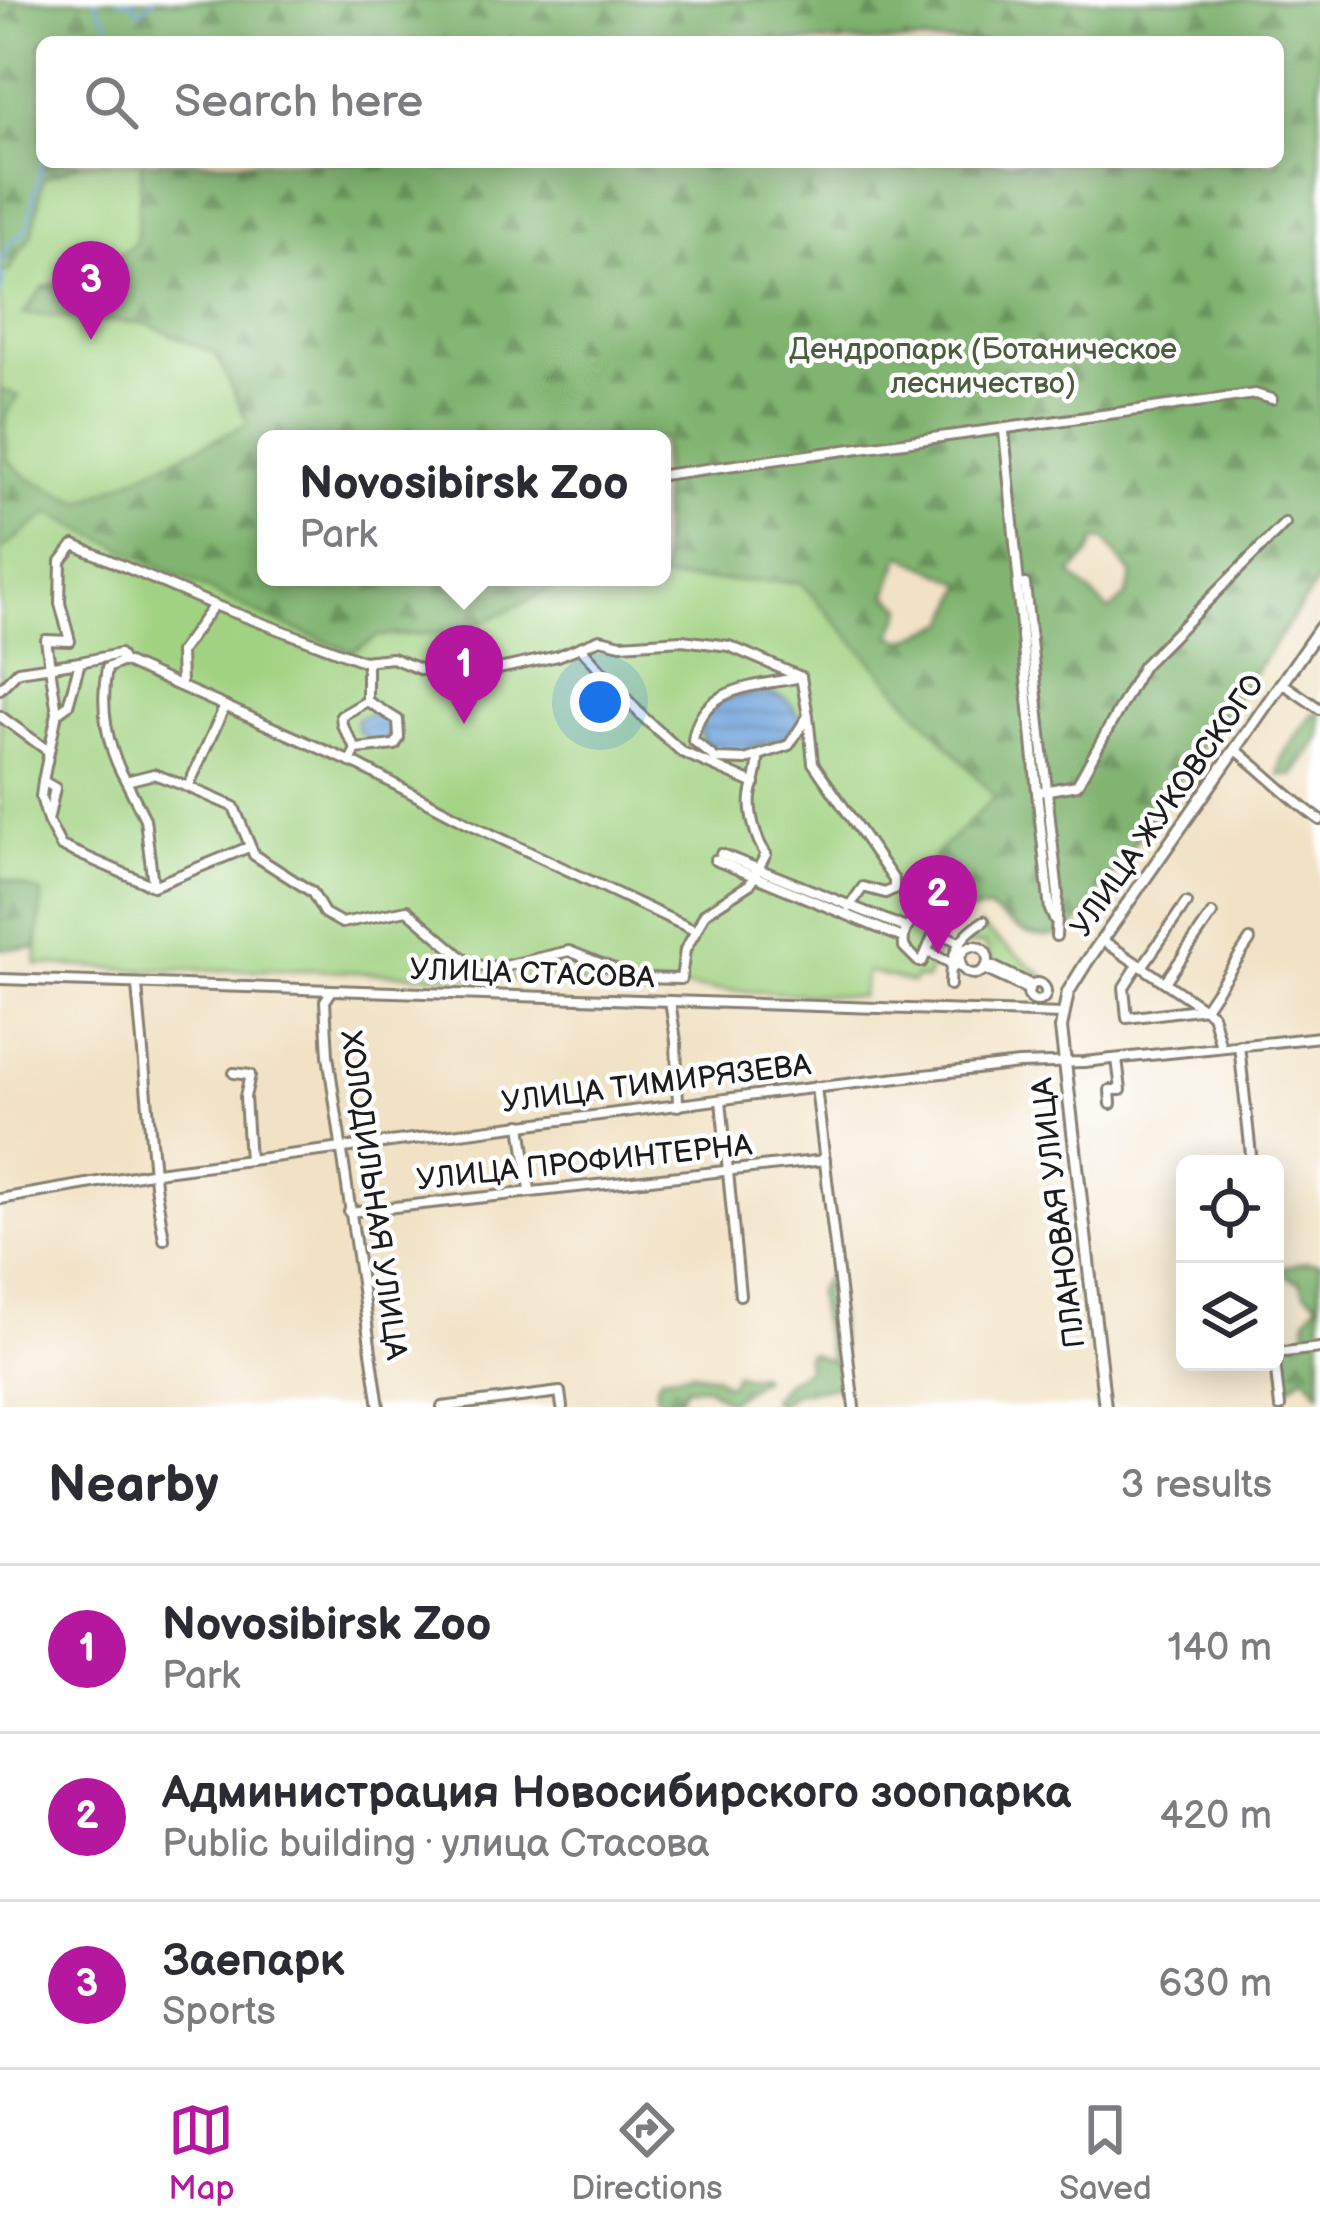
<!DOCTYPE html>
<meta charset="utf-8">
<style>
body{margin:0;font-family:"Balsamiq Sans",sans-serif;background:#f7f7f7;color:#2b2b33}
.controls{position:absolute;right:36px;bottom:36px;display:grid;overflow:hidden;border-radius:18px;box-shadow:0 6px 30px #0003}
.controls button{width:108px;height:108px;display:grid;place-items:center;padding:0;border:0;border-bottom:3px solid #e1e1e2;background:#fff;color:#2b2b33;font:60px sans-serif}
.you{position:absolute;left:600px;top:702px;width:42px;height:42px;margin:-30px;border:9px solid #fff;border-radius:50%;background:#1a73e8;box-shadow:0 0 0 18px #1a73e833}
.badge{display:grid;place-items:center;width:78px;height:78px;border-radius:50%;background:#b5179e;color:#fff;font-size:39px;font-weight:700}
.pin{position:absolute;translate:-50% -99px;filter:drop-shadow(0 3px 6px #0008)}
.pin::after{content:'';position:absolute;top:63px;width:42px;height:36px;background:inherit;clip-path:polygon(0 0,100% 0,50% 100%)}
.popup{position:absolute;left:257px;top:430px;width:414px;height:156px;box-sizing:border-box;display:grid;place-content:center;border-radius:18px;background:#fff;filter:drop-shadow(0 3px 9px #0005);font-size:39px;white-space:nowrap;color:#7c7c81}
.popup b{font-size:45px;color:#2b2b33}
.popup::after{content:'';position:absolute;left:50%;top:100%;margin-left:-24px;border:24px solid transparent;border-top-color:#fff}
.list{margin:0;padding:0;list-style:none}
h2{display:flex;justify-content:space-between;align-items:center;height:156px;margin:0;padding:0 48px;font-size:51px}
h2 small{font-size:39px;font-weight:400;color:#7c7c81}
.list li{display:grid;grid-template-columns:78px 1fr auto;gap:36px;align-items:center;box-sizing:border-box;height:168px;padding:0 48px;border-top:3px solid #e1e1e2}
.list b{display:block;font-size:45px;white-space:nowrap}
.list p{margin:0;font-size:39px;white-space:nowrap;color:#7c7c81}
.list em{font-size:39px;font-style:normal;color:#7c7c81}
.icon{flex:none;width:66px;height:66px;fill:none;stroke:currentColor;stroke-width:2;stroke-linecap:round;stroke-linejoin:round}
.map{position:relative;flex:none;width:1320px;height:1407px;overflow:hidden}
.search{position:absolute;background:#fff;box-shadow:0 6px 30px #0003;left:36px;right:36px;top:36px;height:132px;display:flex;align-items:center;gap:30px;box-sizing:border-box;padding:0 42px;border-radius:18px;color:#7c7c81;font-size:45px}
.sheet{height:660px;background:#fff}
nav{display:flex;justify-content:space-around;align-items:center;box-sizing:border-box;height:168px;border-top:3px solid #e1e1e2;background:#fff;font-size:33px;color:#7c7c81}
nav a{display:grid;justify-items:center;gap:6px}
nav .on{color:#b5179e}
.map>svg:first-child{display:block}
.grass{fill:url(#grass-tufts);stroke:#5e774e;stroke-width:3}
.forest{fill:url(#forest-firs);stroke:#4e6846;stroke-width:3;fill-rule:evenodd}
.park{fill:#a1d281;stroke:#5e774e;stroke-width:3}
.water{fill:url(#water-rules);stroke:#445f7b;stroke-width:3}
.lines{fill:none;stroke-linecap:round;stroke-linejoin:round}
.stream{stroke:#6da2da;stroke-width:3}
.minor-casing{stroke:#867f70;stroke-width:14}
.major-casing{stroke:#867f70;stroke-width:16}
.minor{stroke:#fff;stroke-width:8}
.major{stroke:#fff;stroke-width:10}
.labels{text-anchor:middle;stroke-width:9;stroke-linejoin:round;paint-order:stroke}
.park-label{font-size:30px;fill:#4b5c3f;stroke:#fff}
.street-label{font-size:30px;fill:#1c1c1c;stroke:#fff}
</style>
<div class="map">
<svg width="1320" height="1407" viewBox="0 0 1320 1407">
<defs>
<pattern id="grass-tufts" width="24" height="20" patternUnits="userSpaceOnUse" patternTransform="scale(3)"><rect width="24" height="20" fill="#a1d281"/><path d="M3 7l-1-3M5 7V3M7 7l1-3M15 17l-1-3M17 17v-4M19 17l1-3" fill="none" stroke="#8ab46f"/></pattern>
<pattern id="forest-firs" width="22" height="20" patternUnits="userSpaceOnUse" patternTransform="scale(3)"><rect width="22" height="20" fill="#80b46f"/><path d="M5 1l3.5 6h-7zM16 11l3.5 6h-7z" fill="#68925a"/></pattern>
<pattern id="water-rules" width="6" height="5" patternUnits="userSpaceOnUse" patternTransform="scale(3)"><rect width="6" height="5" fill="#6da2da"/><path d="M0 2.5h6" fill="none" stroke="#5983b0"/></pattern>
</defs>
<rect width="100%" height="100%" fill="#fff"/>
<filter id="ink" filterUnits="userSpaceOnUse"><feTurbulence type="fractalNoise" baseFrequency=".00833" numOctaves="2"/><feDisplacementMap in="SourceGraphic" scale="24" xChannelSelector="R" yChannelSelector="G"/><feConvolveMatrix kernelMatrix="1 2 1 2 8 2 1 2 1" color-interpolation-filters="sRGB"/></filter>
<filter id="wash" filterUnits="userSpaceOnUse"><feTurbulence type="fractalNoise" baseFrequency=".004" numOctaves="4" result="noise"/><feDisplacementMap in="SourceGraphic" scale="48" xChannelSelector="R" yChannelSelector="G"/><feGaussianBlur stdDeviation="2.7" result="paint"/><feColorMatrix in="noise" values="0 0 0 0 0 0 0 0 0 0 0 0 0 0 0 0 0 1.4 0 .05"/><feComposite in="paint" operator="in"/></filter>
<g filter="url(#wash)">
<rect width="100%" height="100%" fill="#f1e2c5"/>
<path class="grass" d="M980 926 1044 976 1038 981 993 964 984 944 963 945Z"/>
<g class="forest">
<path d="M0 0H1320V579L1071 933C1025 942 1025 932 988 909L963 913 927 899 935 855 846 636 800 582 573 578 464 632 379 636 352 652 263 616 50 514 0 551ZM42 42H1278V162H42ZM266 439H662V577H266ZM1105 539 1132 575 1127 595 1109 611 1071 574 1090 553 1095 540ZM901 555 964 584 948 623 905 640 891 636 904 608 887 595Z"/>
<path d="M1320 713V738L1293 776 1279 775 1282 756 1312 714Z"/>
<path d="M0 878 43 893 36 948 0 949Z"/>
<path d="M1305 1262 1320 1263V1393L1305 1375 1286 1390 1278 1317 1283 1314 1289 1340H1302L1306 1336V1318L1317 1304 1316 1299 1305 1293 1300 1282 1288 1277 1283 1267Z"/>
<path d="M829 1274 834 1277 843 1371 840 1386 794 1393 776 1407 771 1399 787 1381 807 1369 806 1357 810 1353 831 1362 818 1304 817 1292Z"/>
<path d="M692 1372 715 1376 725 1384H731L735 1373 746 1377 758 1374 762 1378 728 1402 706 1387H686L675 1407H657L656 1386 661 1376Z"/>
</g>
<g class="park">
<path d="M142 162 136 243 93 272 43 287 24 314 148 324 217 355 248 424 82 502 28 478 7 459 6 415 19 396 0 389V273L9 271 33 232 43 178 82 163Z"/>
<path d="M49 513 263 616 352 652 379 636 464 632 573 578 800 582 995 797 935 855 927 899 953 910 926 980 916 977 913 983 867 971 861 997 312 970H140L36 964 42 893 0 878V551Z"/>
</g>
<g class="water">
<path d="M762 691C783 695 792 701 801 721L792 735 723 757 703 740 698 724C715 699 733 695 762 691Z"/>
<path d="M372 714 387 718 392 724 390 741 373 744 357 730V719Z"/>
</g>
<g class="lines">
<g class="stream">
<path d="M118 0 133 2 138 12 154 0"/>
<path d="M91 42 110 28 95 0"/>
<path d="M0 266 11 241 27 230 42 162"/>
<path d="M0 271 3 282 0 295"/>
</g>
</g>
</g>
<g filter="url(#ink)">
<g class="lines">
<defs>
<g id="minor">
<path d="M1004 431 1019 585"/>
<path d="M662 475 1255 394 1272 399"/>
<path d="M1025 584 1058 894 1056 936"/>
<path d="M1017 585 1037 792"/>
<path d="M581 648 642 716 682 752 755 784"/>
<path d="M123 661 107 668C100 706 106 747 126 781L154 774 188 787 225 706"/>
<path d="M367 661V701"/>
<path d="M801 677 808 716 789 745 745 760 716 759 693 740C701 685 755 687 801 677Z"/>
<path d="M1282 683 1320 709"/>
<path d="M181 685 180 652 214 605 363 661 392 658 422 670 476 674 558 656 600 639 621 644 682 640 729 646 801 677"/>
<path d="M0 689 18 671 80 662"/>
<path d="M57 713 46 640 70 641 60 603 61 561 74 545 214 605"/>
<path d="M0 716 47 750"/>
<path d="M808 716 813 763 894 880V889L885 893 863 887 849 907"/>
<path d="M1235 749C1265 773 1289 798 1320 820"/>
<path d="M350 762 356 749 342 725 341 716 367 701 398 720 399 738 395 745 356 749"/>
<path d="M43 781 57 713 68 705 80 662 119 654 123 661 360 766 468 823 696 931 705 913 750 884 766 854C756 841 749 813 751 797 753 782 759 773 758 757"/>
<path d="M126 781 145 819 153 884"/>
<path d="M188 787 234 807 254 855 312 892 324 913 342 923 407 910 471 965 501 967 569 951 637 978 681 979 685 950 696 931"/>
<path d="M48 821 41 797 43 781 55 788 48 821 61 846 153 886 249 847"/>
<path d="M721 854 906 928"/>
<path d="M715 860 903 938"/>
<path d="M927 917 939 922 922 962H919L904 947C902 930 909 919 927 917Z"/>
<path d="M1054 919 1050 910 1037 792 1077 785 1143 666 1285 523"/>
<path d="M935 931 959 942"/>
<path d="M1102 940 1212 1014 1221 1047"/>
<circle cx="974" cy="960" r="14"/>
<path d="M927 951 956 966"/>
<path d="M988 964 1032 985"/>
<path d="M1138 965 1124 987 1127 1018 1205 1008 1250 940"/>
<path d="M1142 967 1186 903"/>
<path d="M984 969 1029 990"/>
<path d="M0 979 1062 1014"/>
<path d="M1165 982 1212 914"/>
<circle cx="1037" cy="992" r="9"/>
<path d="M950 985C950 955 958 936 984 921"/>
<path d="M137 986 155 1185 164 1239"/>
<path d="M331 992 325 1001 328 1055 379 1407"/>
<path d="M670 1001 676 1041 678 1106"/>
<path d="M1239 1045 1252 1164"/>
<path d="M234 1073 250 1075 245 1097 249 1160"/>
<path d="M816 1087 854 1407"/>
<path d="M721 1100 740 1295"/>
<path d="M1111 1104 1110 1090H1121L1117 1059"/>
<path d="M521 1124 530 1190"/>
<path d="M0 1199 156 1172 795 1090 1019 1064 1084 1062 1320 1037"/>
<path d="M349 1212 825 1160"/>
<path d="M1275 1353 1320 1348"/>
<path d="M1275 1362 1280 1407"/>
<path d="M442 1407 560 1392 562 1407"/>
</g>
<path id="major" d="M1105 1407 1061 1028 1068 992 1086 963 1320 628"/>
</defs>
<use href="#minor" class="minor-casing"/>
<use href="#major" class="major-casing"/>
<use href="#minor" class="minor"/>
<use href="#major" class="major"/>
</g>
</g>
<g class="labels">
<g class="park-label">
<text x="983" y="359">Дендропарк (Ботаническое<tspan x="983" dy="34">лесничество)</tspan></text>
</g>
<g class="street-label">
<text transform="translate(1167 805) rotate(-55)" y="10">УЛИЦА ЖУКОВСКОГО</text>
<text transform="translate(532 973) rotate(2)" y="10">УЛИЦА СТАСОВА</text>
<text transform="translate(656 1083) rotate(-7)" y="10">УЛИЦА ТИМИРЯЗЕВА</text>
<text transform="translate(584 1162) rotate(-6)" y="10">УЛИЦА ПРОФИНТЕРНА</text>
<text transform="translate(374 1195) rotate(82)" y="10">ХОЛОДИЛЬНАЯ УЛИЦА</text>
<text transform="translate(1058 1213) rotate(-97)" y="10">ПЛАНОВАЯ УЛИЦА</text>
</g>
</g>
</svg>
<div class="controls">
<button><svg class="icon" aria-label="locate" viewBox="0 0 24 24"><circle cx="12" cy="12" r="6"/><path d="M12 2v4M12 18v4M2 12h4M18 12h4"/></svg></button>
<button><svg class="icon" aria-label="layers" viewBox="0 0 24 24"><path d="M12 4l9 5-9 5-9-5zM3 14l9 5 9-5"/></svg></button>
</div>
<div class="you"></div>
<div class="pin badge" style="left:464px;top:724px">1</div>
<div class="popup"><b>Novosibirsk Zoo</b>Park</div>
<div class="pin badge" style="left:938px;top:954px">2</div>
<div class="pin badge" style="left:91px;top:340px">3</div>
<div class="search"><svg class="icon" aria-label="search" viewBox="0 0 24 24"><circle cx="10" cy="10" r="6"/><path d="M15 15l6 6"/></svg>Search here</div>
</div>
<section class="sheet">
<h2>Nearby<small>3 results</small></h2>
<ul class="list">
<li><span class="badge">1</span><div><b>Novosibirsk Zoo</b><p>Park</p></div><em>140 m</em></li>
<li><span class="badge">2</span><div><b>Администрация Новосибирского зоопарка</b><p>Public building · улица Стасова</p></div><em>420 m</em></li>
<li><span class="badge">3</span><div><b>Заепарк</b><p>Sports</p></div><em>630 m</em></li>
</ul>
</section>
<nav>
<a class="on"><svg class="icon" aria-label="map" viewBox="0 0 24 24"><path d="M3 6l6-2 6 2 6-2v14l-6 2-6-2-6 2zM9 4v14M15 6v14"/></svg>Map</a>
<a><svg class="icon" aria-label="directions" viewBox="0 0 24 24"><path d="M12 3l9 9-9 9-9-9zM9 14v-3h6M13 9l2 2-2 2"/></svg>Directions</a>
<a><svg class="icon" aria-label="saved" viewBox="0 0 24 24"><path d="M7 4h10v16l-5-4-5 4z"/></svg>Saved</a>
</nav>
